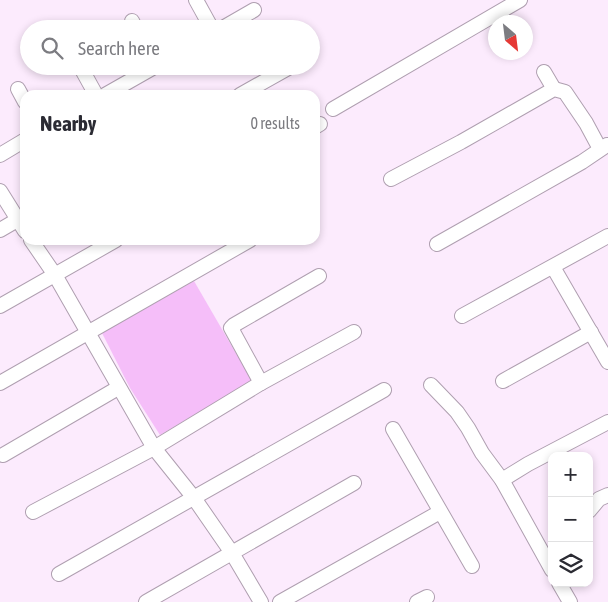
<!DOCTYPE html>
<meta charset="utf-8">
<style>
body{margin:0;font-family:"Asap Condensed",sans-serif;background:#f2f2f3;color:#2b2b33}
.controls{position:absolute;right:15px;bottom:15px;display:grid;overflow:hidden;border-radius:10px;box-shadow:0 2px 8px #0003}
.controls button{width:45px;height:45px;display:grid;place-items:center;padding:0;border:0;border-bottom:1px solid #e1e1e2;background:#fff;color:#2b2b33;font:25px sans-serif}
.compass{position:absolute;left:488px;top:15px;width:45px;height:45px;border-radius:50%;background:#fff;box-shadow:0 2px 8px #0003;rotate:152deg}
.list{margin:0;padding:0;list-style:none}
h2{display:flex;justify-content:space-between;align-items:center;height:65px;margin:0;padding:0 20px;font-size:21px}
h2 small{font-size:16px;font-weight:400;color:#7c7c81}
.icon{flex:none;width:28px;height:28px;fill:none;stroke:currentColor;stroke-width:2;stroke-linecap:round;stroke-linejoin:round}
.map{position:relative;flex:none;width:608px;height:602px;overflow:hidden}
.search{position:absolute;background:#fff;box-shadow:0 2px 8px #0003;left:20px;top:20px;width:300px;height:55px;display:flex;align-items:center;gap:12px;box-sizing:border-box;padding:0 18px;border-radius:28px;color:#7c7c81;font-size:19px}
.panel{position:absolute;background:#fff;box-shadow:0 2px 8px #0003;left:20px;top:90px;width:300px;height:155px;border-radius:15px}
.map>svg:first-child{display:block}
.green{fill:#f5bef9}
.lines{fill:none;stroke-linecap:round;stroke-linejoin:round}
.minor-casing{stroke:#af9fb0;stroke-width:16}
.minor{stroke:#fff;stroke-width:14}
</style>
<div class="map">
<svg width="608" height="602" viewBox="0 0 608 602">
<rect width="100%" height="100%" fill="#fcebfd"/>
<path class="green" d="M194 281 252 381 160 435 130 388 102 333Z"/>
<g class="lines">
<defs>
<g id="minor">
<path d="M196 0 212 29"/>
<path d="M132 21 136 29"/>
<path d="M221 29 254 10"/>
<path d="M80 66 96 95"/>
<path d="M544 72 554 89"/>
<path d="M18 89 25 102"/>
<path d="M105 95 156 66"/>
<path d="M240 95 290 67"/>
<path d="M333 109 520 0"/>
<path d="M315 127 320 124"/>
<path d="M0 155 25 140"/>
<path d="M391 179 461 142 554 89 565 92 586 123 600 149"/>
<path d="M0 191 25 231"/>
<path d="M0 230 24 216"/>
<path d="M31 240 55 275 154 448 194 498 232 553 261 602"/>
<path d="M437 244 582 162 607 145"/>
<path d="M553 267 608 362"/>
<path d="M0 306 116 240"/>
<path d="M462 316 608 236"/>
<path d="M503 381 591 332"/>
<path d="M0 383 250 240"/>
<path d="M261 383 231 328 234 325 319 276"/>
<path d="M431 385 457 412 468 428 482 453 502 480 552 570"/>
<path d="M393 429 472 566"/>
<path d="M3 455 118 388"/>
<path d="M502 480 528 464 608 422"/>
<path d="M589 511 599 499 608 495"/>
<path d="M33 512 154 448 261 383 354 332"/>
<path d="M59 574 384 390"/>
<path d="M559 583 570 602"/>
<path d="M146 602 354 483"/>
<path d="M280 602 440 512"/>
<path d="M417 602 427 597"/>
</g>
</defs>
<use href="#minor" class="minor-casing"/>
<use href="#minor" class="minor"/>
</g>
</svg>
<div class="controls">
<button>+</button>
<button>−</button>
<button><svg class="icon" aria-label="layers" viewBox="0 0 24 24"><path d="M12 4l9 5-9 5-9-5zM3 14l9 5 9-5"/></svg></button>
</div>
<svg class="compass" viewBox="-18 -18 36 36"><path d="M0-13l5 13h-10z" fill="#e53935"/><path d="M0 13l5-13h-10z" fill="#7c7c81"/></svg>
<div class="search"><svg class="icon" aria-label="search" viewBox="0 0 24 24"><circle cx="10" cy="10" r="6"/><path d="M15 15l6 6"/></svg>Search here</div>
<section class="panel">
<h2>Nearby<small>0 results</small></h2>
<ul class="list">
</ul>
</section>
</div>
